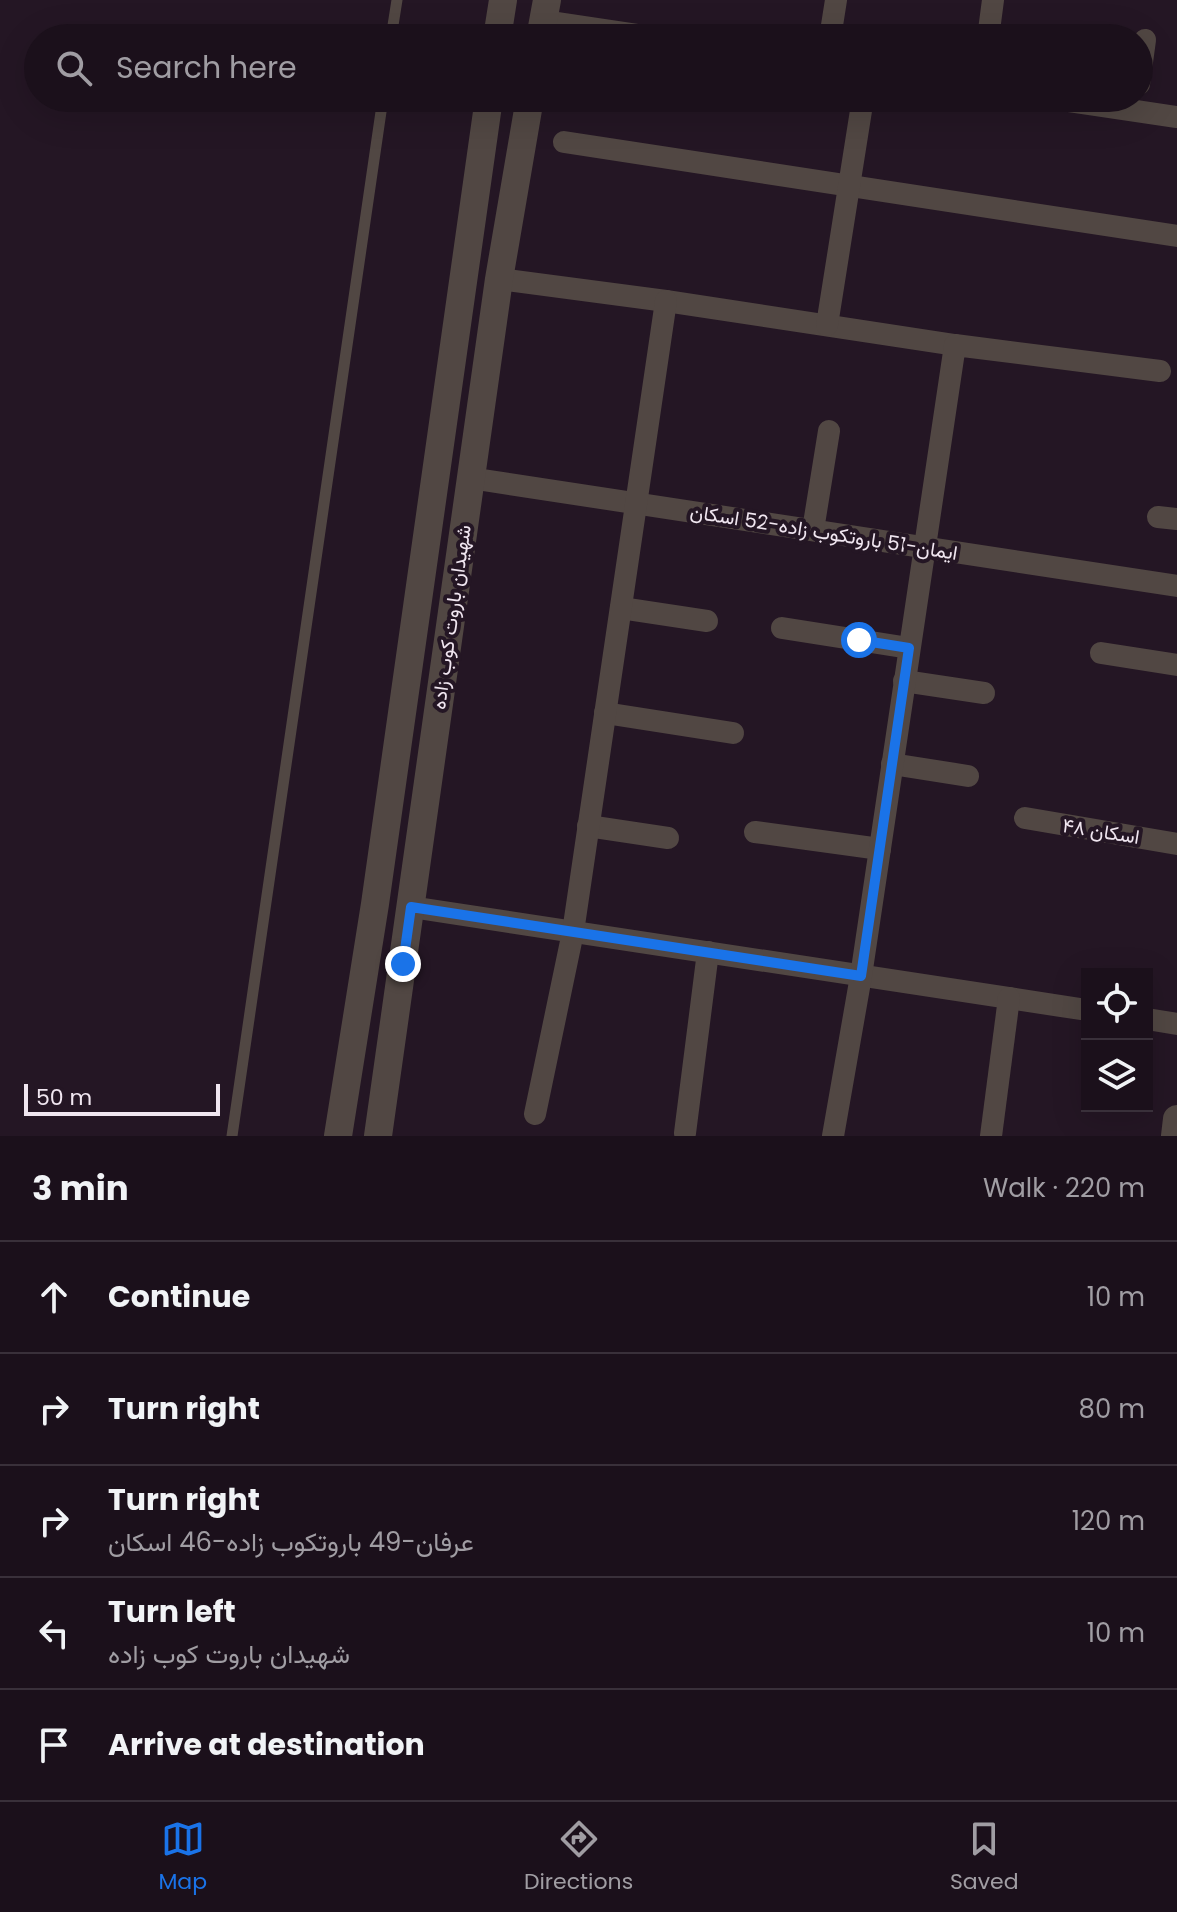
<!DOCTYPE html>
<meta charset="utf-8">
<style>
body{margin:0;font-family:Poppins,Vazirmatn,sans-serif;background:#281e28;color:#f1f3f6}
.controls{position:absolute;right:24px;bottom:24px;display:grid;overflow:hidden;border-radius:0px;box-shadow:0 8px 32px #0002}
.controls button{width:72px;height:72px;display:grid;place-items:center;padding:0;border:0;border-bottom:2px solid #39303a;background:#1b101b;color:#f1f3f6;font:40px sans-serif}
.scale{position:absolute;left:24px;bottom:20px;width:196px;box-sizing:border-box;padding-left:8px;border:4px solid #f0e6f0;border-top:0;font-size:22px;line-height:28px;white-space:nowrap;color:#f0e6f0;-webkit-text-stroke:6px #241624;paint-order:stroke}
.stop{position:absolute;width:24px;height:24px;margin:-18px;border:6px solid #1a73e8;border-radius:50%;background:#fff}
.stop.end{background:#1a73e8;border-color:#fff;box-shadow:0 2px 8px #0008}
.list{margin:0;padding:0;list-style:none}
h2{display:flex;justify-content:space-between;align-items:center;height:104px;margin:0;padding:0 32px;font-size:34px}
h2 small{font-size:26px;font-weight:400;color:#a09da3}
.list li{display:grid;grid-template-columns:52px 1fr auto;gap:24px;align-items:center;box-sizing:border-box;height:112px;padding:0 32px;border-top:2px solid #39303a}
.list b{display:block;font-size:30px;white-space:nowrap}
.list p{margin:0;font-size:26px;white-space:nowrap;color:#a09da3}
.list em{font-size:26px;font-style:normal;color:#a09da3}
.icon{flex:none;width:44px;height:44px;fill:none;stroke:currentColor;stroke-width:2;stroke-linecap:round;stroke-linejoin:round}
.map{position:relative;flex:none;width:1177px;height:1136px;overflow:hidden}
.search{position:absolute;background:#1b101b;box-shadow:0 8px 32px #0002;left:24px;right:24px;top:24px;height:88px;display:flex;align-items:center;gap:20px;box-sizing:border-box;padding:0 28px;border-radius:44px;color:#a09da3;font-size:30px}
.sheet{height:664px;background:#1b101b}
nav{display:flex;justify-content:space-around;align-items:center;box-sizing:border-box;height:112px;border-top:2px solid #39303a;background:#1b101b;font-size:22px;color:#a09da3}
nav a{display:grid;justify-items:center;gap:4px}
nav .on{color:#1a73e8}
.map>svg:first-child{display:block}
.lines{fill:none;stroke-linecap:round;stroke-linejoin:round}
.service{stroke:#514743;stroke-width:11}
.minor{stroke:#514743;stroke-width:22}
.tertiary{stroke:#514743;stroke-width:28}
.route{stroke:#1a73e8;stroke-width:10}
.labels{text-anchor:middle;stroke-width:8;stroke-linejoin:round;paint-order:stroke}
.street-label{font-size:20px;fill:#f0e6f0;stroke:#241624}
</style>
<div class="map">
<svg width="1177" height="1136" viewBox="0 0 1177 1136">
<rect width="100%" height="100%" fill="#241624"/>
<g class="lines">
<g class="service">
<path d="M391 38 397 0"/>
<path d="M232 1136 383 98"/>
</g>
<g class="minor">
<path d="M543 21 657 38"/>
<path d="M830 38 836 0"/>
<path d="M988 38 993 0"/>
<path d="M1139 84 1145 40"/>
<path d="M1049 98 1177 117"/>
<path d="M564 142 1177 236"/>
<path d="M499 279 666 301 955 345"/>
<path d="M827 325 863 98"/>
<path d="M470 478 1177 586"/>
<path d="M1158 517 1177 519"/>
<path d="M813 530 829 431"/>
<path d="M621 608 707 621"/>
<path d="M782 628 909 648"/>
<path d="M1101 653 1177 665"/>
<path d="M904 681 984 693"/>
<path d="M605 713 733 733"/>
<path d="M892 764 968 776"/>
<path d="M1025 818 1177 844"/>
<path d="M588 826 668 838"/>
<path d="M755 832 880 849"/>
<path d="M411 907 1087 1010"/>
<path d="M1147 1019 1177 1024"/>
<path d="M535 1114 573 932 666 301"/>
<path d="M685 1133 708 952"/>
<path d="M833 1136 861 976 955 345 1160 371"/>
<path d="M991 1136 1009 998"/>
</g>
<g class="tertiary">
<path d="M497 38 503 0"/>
<path d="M540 38 547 0"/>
<path d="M338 1136 375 904 489 98"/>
<path d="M378 1136 499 279 530 98"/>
<path d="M1175 1136 1177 1119"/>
</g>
</g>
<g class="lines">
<path class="route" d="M403 964 411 907 861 976 909 648 859 640"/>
</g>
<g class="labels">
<g class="street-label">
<text transform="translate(824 532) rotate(9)" y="7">ایمان-51 باروتکوب زاده-52 اسکان</text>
<text transform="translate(451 617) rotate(-82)" y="7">شهیدان باروت کوب زاده</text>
<text transform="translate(1101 831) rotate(9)" y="7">اسکان ۴۸</text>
</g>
</g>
</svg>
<div class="controls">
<button><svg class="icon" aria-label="locate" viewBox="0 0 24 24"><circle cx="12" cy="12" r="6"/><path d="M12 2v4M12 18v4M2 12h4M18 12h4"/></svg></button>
<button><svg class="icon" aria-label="layers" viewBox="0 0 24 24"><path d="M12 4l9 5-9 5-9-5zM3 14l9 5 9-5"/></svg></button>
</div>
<div class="scale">50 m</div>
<div class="stop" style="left:859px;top:640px"></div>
<div class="stop end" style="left:403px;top:964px"></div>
<div class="search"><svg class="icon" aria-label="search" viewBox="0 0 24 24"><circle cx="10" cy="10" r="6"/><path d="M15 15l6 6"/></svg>Search here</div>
</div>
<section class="sheet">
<h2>3 min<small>Walk · 220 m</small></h2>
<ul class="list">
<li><svg class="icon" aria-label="ahead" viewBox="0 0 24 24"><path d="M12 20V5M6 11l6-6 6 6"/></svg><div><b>Continue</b></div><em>10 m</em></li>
<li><svg class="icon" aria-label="right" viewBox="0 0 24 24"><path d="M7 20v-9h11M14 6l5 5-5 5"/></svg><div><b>Turn right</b></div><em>80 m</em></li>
<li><svg class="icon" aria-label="right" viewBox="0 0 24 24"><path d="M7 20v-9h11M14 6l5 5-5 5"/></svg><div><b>Turn right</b><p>عرفان-49 باروتکوب زاده-46 اسکان</p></div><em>120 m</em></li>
<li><svg class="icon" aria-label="left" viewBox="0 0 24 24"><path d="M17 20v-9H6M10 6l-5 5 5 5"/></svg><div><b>Turn left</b><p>شهیدان باروت کوب زاده</p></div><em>10 m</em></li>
<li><svg class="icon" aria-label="arrive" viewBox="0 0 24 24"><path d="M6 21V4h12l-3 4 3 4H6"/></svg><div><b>Arrive at destination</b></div></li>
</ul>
</section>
<nav>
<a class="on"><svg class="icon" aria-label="map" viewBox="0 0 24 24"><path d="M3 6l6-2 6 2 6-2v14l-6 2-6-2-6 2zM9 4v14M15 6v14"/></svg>Map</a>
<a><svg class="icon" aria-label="directions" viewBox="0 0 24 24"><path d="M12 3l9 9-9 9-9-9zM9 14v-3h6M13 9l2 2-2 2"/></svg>Directions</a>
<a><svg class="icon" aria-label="saved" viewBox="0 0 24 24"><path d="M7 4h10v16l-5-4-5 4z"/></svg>Saved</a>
</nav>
